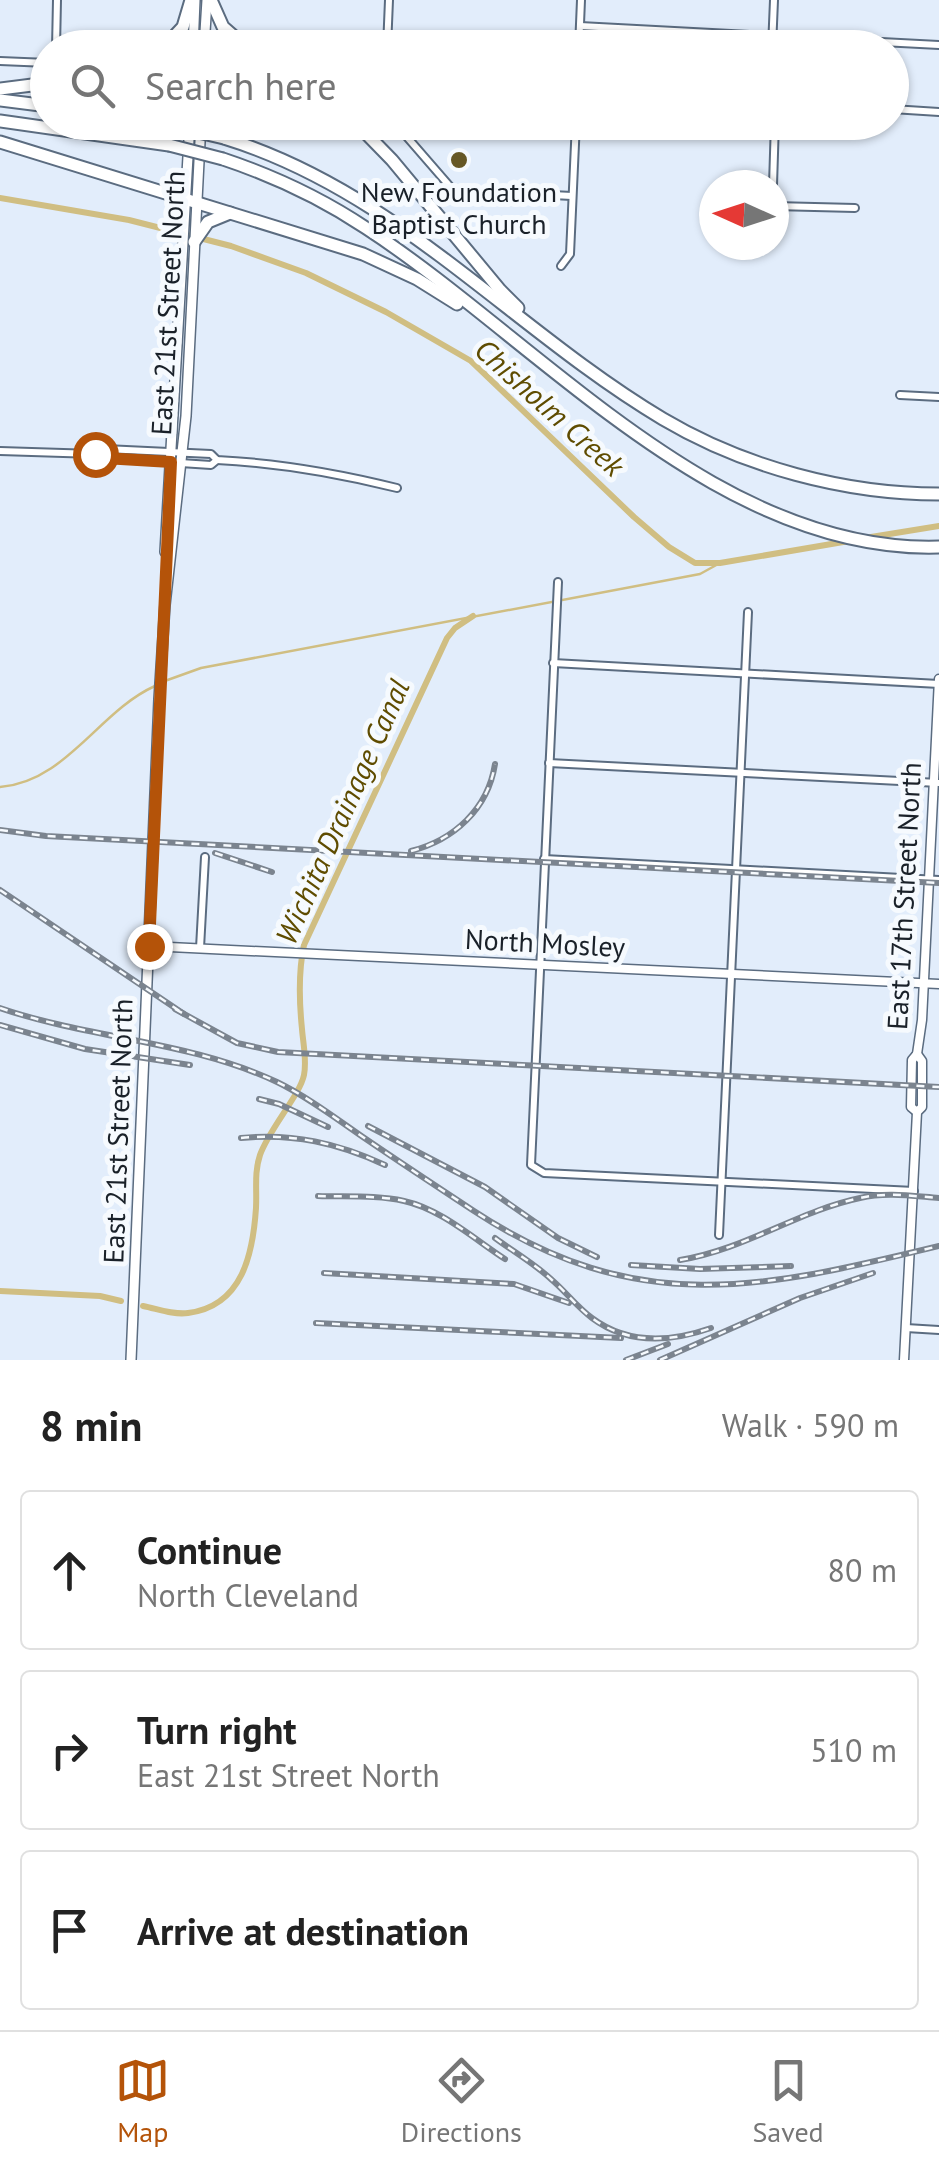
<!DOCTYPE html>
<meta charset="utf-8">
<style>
body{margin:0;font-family:"PT Sans",sans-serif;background:#f6f6f6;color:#222}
.compass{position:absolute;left:699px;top:170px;width:90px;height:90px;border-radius:50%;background:#fff;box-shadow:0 2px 8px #0004;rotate:273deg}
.stop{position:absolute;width:30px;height:30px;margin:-22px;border:8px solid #b45309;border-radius:50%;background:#fff}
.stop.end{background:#b45309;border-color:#fff;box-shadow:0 2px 10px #0008}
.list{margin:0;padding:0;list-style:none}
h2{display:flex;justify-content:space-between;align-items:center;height:130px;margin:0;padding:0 40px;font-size:42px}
h2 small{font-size:32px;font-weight:400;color:#767676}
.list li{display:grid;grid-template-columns:65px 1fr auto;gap:30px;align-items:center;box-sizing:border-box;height:160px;margin:0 20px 20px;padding:0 20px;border:2px solid #e0e0e0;border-radius:10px}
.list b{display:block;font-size:38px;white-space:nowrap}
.list p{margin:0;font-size:32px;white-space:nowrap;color:#767676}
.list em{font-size:32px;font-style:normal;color:#767676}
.icon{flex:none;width:55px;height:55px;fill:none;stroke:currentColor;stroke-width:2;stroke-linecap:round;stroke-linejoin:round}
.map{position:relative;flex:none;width:939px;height:1360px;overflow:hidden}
.search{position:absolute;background:#fff;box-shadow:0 2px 8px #0004;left:30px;right:30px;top:30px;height:110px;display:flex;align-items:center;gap:25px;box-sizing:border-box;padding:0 35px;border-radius:55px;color:#767676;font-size:38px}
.sheet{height:670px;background:#fff}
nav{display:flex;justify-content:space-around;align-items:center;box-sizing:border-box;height:140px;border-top:2px solid #e0e0e0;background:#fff;font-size:28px;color:#767676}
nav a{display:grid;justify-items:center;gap:5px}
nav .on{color:#b45309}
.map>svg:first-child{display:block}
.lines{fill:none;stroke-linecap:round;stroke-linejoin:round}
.stream{stroke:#d0be82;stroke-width:2.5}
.canal{stroke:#d0be82;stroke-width:6}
.minor-casing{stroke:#5b6c80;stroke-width:10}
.tertiary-casing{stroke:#5b6c80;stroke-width:11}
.secondary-casing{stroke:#5b6c80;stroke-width:12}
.motorway-casing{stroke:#5b6c80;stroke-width:15}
.minor{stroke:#fff;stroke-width:6}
.tertiary{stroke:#fff;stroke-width:8}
.secondary{stroke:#fff;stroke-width:9}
.motorway{stroke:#fff;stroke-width:11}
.rail-casing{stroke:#7b848f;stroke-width:6}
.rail{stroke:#f6fafe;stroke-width:2.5;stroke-dasharray:8;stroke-linecap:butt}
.motorway-bridge-casing{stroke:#5b6c80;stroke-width:15;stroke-linecap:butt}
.motorway-bridge{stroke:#fff;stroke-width:11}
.route{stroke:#b45309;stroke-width:12}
.poi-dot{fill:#675825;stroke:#f6fafe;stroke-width:4}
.labels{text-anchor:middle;stroke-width:10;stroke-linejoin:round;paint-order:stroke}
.poi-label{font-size:28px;fill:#1a2129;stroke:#f6fafe}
.street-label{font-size:28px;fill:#1a2129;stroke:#f6fafe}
.water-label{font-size:30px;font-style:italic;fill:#5f4c00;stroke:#f6fafe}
</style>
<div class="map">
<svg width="939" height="1360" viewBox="0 0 939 1360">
<rect width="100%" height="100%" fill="#e2edfb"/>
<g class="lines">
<g class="stream">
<path d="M162 682 201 668 700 574 720 563"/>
<path d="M0 787C66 782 99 711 155 686"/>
</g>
<g class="canal">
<path d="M0 198 129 220 231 246 306 273 386 312 471 361 634 517 669 547 695 563H720L849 541"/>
<path d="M871 537 939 526"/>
<path d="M0 1291 100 1296 121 1301"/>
<path d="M143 1306C158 1309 173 1315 188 1313 243 1306 253 1253 256 1208 257 1189 254 1173 260 1155 269 1129 300 1095 304 1075 307 1060 303 1043 302 1029 299 1000 298 973 304 945L447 638 455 628 473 616"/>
</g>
<defs>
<g id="minor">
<path d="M580 26 939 45"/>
<path d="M56 48 57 0"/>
<path d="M387 48 389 0"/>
<path d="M579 48 581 0"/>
<path d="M772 48 774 0"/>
<path d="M0 61 48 63"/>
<path d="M892 109 939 112"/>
<path d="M394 122 453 190 572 196"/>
<path d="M773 185 775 122"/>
<path d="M774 206 855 208"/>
<path d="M561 266 570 254 576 122"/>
<path d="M900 395 939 397"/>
<path d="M0 451 95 454 104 458 211 465 217 460"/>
<path d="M95 454 105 449 211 454 217 460C279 463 337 473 397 488"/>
<path d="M558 582 531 1165 544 1173 914 1191"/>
<path d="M553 663 939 684"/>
<path d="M549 763 939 783"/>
<path d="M544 859 939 880"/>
<path d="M200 948 205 857"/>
<path d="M719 1235 748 612"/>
<path d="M906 1328 939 1330"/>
</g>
<g id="tertiary">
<path d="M149 946 939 984"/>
<path d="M917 1112 911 1107 912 1060 917 1054 922 1020 939 679"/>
<path d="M904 1360 917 1112 922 1107V1061L917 1054"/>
</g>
<g id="secondary">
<path d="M193 48 195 0"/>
<path d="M204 48 207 0"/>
<path d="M165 552 190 122"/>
<path d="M131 1360 159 699 165 605 186 416 201 122"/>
</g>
<g id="motorway">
<path d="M211 0 223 27 239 41"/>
<path d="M168 43 183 27 191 0"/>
<path d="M157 48C185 38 219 40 248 47"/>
<path d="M0 89 48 83"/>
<path d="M0 100 48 106"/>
<path d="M0 121 169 145"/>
<path d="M355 122 392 160 500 290 518 308"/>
<path d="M224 138C397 191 512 329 663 419 744 467 845 494 939 494"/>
<path d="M0 142 363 254 417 279 457 304"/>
<path d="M223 159C274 176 321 198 366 228 538 340 717 554 939 547"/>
<path d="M194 242 208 222 230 213"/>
</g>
</defs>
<use href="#minor" class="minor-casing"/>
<use href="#tertiary" class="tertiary-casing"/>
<use href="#secondary" class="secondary-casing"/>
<use href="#motorway" class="motorway-casing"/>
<use href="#minor" class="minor"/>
<use href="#tertiary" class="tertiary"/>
<use href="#secondary" class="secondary"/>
<use href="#motorway" class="motorway"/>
<defs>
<g id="rail">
<path d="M0 830 46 836 939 883"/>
<path d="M411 851C454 840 488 809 495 764"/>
<path d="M215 853 272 872"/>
<path d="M0 890 184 1014"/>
<path d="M0 1008C91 1039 190 1041 277 1082 306 1096 334 1117 360 1135 398 1161 436 1186 474 1211 637 1318 762 1289 939 1246"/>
<path d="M175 1009 237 1043 278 1052 939 1087"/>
<path d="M0 1025 85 1049 190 1065"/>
<path d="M259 1099 279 1104 328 1127"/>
<path d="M368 1126 485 1187 558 1238 597 1257"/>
<path d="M241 1138C293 1133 338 1143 385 1165"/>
<path d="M318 1196C346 1197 377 1195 404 1201 441 1209 474 1239 505 1259"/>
<path d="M495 1238C514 1252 535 1264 552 1280 566 1292 577 1307 592 1318 628 1345 671 1342 711 1328"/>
<path d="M680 1260C744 1250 798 1211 860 1198 886 1192 912 1196 939 1198"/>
<path d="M631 1265 700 1269 791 1266"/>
<path d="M324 1273 514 1284 569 1303"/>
<path d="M316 1323 621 1338"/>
<path d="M626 1360 668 1344"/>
<path d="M660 1360 800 1298 873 1273"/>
</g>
</defs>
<use href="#rail" class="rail-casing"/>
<use href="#rail" class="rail"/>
<defs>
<g id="motorway-bridge">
<path d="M168 125 224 138"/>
<path d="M169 145 223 159"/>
</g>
</defs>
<use href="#motorway-bridge" class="motorway-bridge-casing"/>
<use href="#motorway-bridge" class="motorway-bridge"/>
</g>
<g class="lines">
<path class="route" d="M95 454 104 458 171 462 149 946"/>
</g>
<circle class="poi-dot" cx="459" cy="160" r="10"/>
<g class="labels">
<g class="poi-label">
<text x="459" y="202">New Foundation<tspan x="459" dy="32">Baptist Church</tspan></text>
</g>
<g class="street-label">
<text transform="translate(168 303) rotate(-87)" y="10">East 21st Street North</text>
<text transform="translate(904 896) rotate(-87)" y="10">East 17th Street North</text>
<text transform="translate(545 943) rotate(3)" y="10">North Mosley</text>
<text transform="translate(118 1131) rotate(-88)" y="10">East 21st Street North</text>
</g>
<g class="water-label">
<text transform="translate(549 408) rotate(42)" y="10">Chisholm Creek</text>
<text transform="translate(343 812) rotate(-66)" y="10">Wichita Drainage Canal</text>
</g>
</g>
</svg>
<svg class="compass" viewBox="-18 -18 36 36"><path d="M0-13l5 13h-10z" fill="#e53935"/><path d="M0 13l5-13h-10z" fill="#767676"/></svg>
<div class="stop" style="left:95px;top:454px"></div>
<div class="stop end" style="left:149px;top:946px"></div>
<div class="search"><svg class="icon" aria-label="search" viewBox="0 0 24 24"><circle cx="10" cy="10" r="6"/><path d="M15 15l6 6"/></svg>Search here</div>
</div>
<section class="sheet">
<h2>8 min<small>Walk · 590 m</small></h2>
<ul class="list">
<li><svg class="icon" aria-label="ahead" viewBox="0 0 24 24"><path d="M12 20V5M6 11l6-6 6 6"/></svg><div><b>Continue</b><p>North Cleveland</p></div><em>80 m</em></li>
<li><svg class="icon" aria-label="right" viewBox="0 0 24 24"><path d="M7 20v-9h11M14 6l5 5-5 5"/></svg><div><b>Turn right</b><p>East 21st Street North</p></div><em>510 m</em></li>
<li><svg class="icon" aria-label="arrive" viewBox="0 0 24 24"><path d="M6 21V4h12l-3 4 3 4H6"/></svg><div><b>Arrive at destination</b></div></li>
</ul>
</section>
<nav>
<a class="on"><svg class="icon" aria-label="map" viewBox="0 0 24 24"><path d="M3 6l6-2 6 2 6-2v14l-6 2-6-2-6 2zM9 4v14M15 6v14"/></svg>Map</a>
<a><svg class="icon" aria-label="directions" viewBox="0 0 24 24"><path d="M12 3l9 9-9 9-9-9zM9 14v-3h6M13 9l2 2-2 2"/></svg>Directions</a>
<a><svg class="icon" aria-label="saved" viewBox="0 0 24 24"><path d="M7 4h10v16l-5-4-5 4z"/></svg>Saved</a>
</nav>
